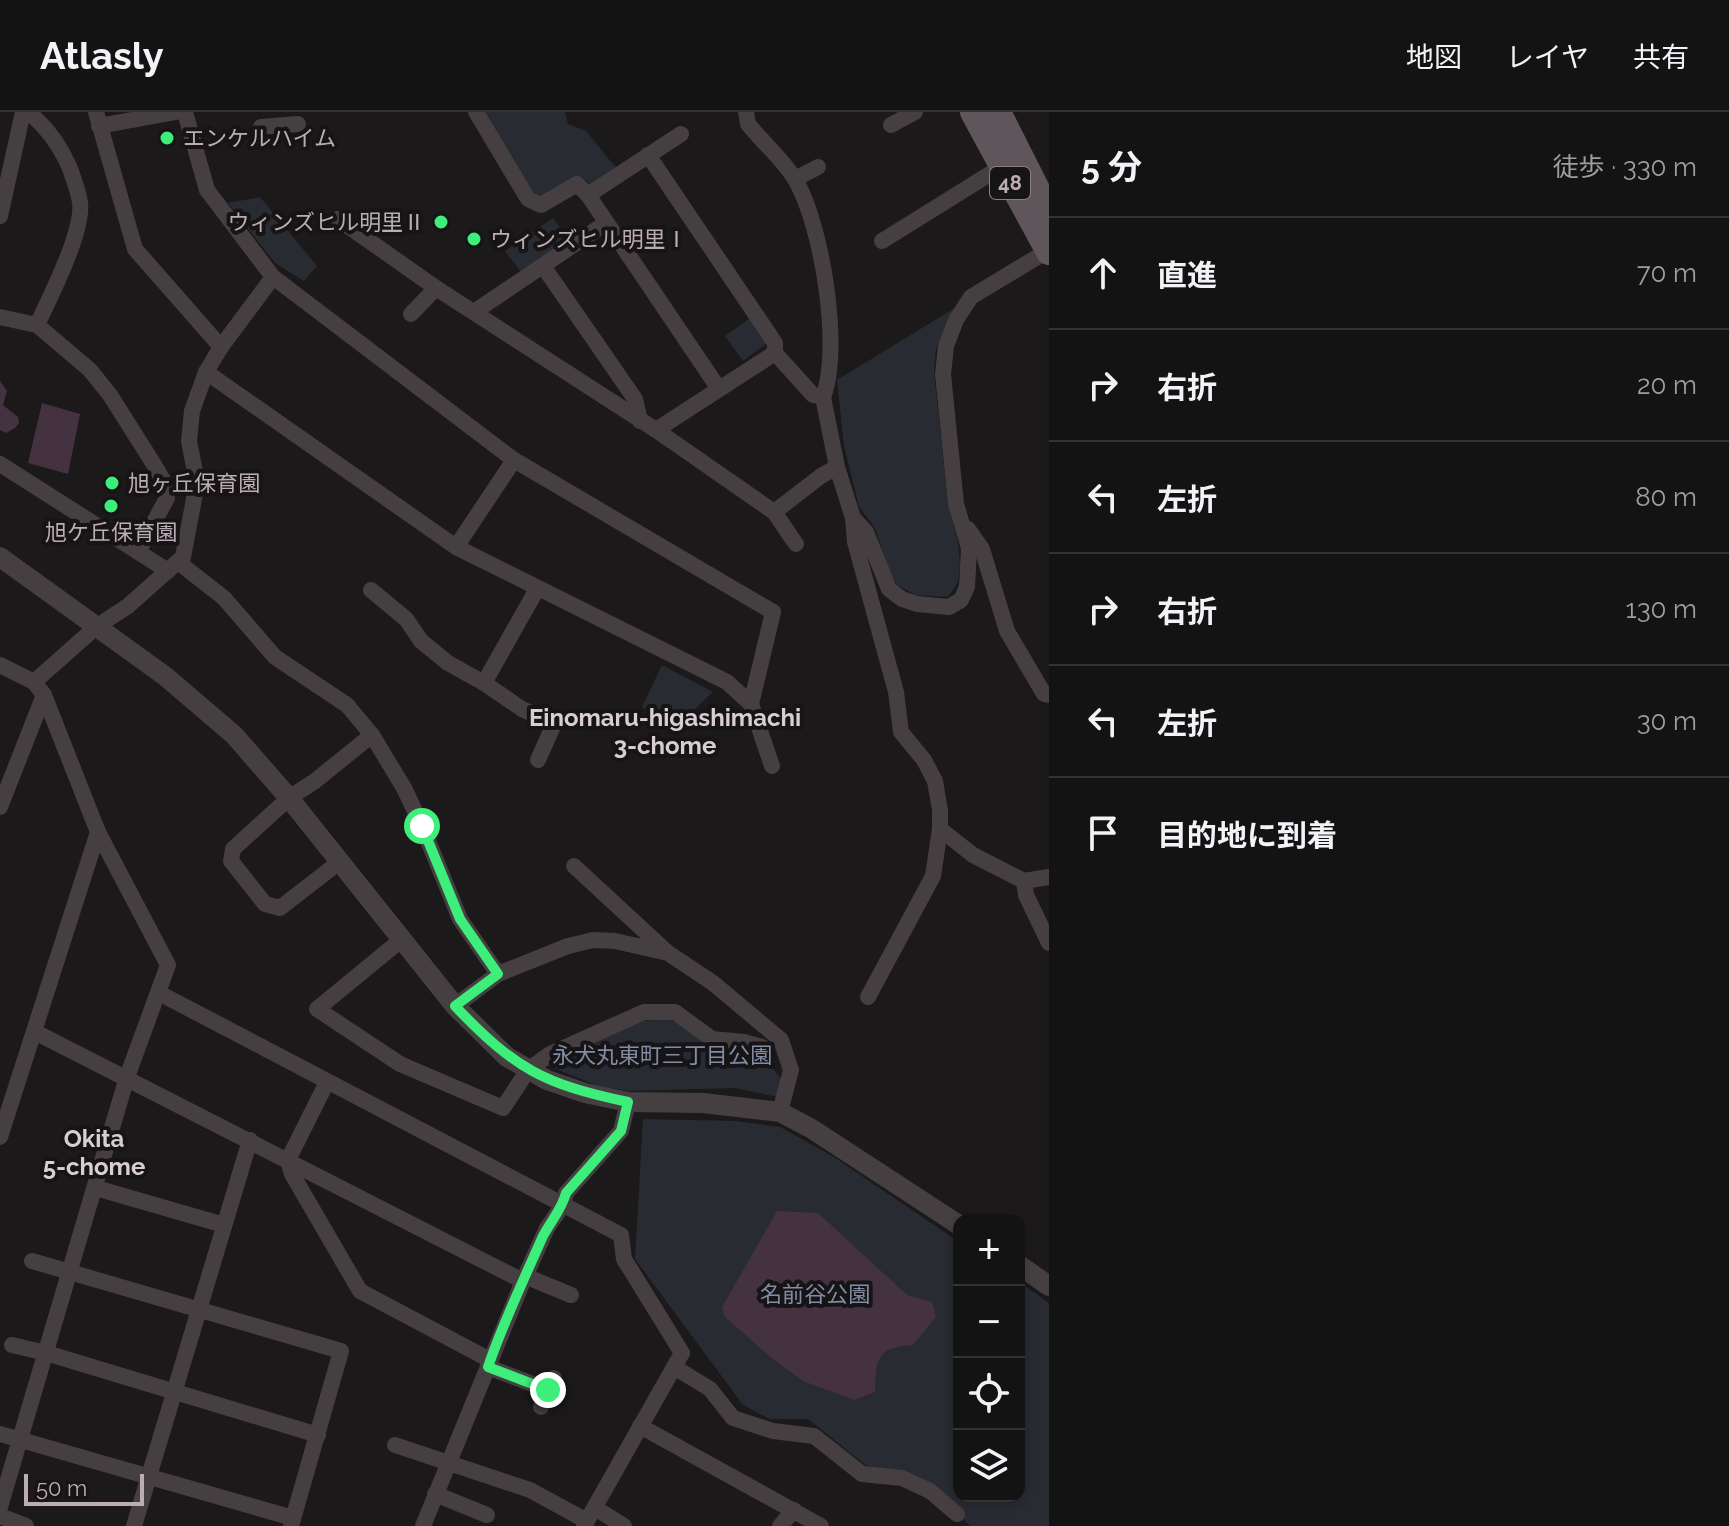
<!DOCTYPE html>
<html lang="ja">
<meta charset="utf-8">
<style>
body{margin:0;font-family:Raleway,"Noto Sans JP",sans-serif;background:#1d1c1d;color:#f1f3f6}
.controls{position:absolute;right:24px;bottom:24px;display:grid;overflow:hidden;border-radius:16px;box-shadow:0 4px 12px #0003}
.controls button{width:72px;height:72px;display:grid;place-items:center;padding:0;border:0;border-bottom:2px solid #333234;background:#141314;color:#f1f3f6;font:40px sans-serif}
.scale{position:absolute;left:24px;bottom:20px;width:120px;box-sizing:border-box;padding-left:8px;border:4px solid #bbacb5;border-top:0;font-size:22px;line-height:28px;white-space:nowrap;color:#bbacb5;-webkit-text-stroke:6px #161415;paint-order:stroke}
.stop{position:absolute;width:24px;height:24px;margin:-18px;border:6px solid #3def7a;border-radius:50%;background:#fff}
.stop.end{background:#3def7a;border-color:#fff;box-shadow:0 2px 8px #0008}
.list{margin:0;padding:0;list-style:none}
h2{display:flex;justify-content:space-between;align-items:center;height:104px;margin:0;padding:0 32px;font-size:34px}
h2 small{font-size:26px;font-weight:400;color:#9d9ea0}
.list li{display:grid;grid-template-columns:52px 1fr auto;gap:24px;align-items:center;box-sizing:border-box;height:112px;padding:0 32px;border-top:2px solid #333234}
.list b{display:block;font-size:30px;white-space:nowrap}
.list em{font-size:26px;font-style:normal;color:#9d9ea0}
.icon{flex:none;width:44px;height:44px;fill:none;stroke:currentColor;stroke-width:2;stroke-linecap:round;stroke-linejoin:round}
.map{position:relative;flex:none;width:1049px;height:1414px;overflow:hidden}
header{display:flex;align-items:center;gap:48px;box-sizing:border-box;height:112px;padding:0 40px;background:#141314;border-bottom:2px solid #333234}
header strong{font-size:38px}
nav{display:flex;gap:44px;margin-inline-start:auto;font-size:28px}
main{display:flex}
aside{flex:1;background:#141314}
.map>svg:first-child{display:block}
.green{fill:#292b33}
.water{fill:#443241}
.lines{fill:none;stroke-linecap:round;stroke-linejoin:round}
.minor{stroke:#453f42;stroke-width:16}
.tertiary{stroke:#453f42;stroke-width:20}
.primary{stroke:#5f565b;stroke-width:26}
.route{stroke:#3def7a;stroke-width:10}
.poi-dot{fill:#3def7a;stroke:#161415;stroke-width:3}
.labels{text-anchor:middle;stroke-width:8;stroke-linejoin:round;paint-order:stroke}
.shield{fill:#161415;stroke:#8a7e85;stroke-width:2}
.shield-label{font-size:20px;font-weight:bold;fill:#bbacb5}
.poi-label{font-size:22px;fill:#bbacb5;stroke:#161415;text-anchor:start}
.park-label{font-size:22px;fill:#838ca5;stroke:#161415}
.neighbourhood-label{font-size:24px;font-weight:bold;fill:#d7cdd3;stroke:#161415}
</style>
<header>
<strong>Atlasly</strong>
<nav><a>地図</a><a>レイヤ</a><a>共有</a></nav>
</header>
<main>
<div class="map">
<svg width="1049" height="1414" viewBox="0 0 1049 1414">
<rect width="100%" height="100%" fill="#1b191a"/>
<g class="green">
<path d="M485 0H565L568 12 586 19 617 57 592 74 582 65 543 85 531 79Z"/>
<path d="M260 85 317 154 304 169 275 151 228 91Z"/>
<path d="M553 106 570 130 522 161 505 139Z"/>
<path d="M953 197 936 237 934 260 948 392 958 430 960 452 958 470 948 485 915 483 897 473 889 458 875 416 859 395 844 334 837 268Z"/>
<path d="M750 206 767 231 743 249 725 224Z"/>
<path d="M662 553 713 580 676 615 642 595Z"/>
<path d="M668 907 690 917 708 932 755 940 764 946 784 970 778 985 735 976 629 979 598 974 554 956 553 948 643 909Z"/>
<path d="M643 1007 736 1009 780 1015 834 1045 959 1130V1384H1019V1170L1049 1191V1414H970L934 1375 868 1355 808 1307H770L743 1293 635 1147Z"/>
</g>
<g class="water">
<path d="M0 269 7 279 3 293 18 305 19 311 15 316 6 321 0 318Z"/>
<path d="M42 291 80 302 68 362 28 351Z"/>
<path d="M777 1099 818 1101 907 1183 932 1190 936 1205 913 1233C876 1235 876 1247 875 1280L854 1288 803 1269 774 1248 725 1205 722 1195Z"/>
</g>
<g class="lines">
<g class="minor">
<path d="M28 0C47 15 59 32 69 54 73 65 78 78 80 90 84 119 50 185 37 213"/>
<path d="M96 0 135 137 221 235"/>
<path d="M185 0 207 78 273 165 514 348 773 500 751 592"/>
<path d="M476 0 528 87 541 93 577 72 588 83"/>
<path d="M891 13 915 0"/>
<path d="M99 14 176 0"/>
<path d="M261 15 298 12"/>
<path d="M681 22 588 83 719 277"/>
<path d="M648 43 775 231V241"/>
<path d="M795 67 818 55"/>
<path d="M0 104 23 0"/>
<path d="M338 107 436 176 656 318 774 400 796 432"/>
<path d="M882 129 1001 55"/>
<path d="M543 154 635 287 640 309"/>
<path d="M474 200 606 111"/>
<path d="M411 202 436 176"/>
<path d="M0 205 37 213 90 258 110 283 153 351 163 368 167 386 138 440"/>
<path d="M206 260 456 435 727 570 751 592 772 654"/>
<path d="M823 285 837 355 853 406 855 430 896 580 901 620 924 648 935 669 940 698V717L973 743 1024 769 1026 783 1049 831"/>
<path d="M656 318 775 241 813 283 823 285C842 237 822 114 796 69 784 48 763 31 748 12L746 0"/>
<path d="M0 352 168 459"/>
<path d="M774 400 821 364 837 355"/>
<path d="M853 406 866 420 889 477 902 487 917 492 949 495 961 488 967 475 969 436 956 392 943 262 946 234 956 208 971 185 1049 138"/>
<path d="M968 417 982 437 1007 519 1044 582 1049 583"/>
<path d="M456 435 514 348"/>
<path d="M178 450 224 486 275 545 347 593 372 623 404 676 422 714 460 807 498 862"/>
<path d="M537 477 484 571 522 597 554 612 538 648"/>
<path d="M371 478 406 507 421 529 448 551 484 571"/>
<path d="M0 553 34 570 44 583 98 720 168 853 127 965 0 1395"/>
<path d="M34 570 96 515 128 494 183 445 194 387 195 360 189 329 192 299 206 260 221 235 273 165"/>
<path d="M0 695 44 583"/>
<path d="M338 751 280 796 265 792 231 749 233 737 289 686 315 669 372 623"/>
<path d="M574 754 667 840"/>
<path d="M1024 769 1049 765"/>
<path d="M401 828 317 897 400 952 503 996 528 958 550 942 644 900H675L712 927 744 930 762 935"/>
<path d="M159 881 621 1123 624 1147 682 1241 584 1414"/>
<path d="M868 885 933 764 940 717"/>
<path d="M455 894 498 862 568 834 593 828 615 829 668 841 713 871 781 928 791 958 780 1000"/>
<path d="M35 920 523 1169"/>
<path d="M327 970 288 1048 292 1062 360 1179 490 1248"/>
<path d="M0 1025 98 720"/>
<path d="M96 1076 224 1113"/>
<path d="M32 1149 341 1239 291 1414"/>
<path d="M525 1164 571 1183"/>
<path d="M12 1233 46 1241 318 1323"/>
<path d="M488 1255 548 1278"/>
<path d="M674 1255 710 1277 733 1306 773 1319 814 1324 862 1362 902 1366 930 1379 957 1402"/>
<path d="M541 1295 554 1266"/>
<path d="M640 1314 821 1414"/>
<path d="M0 1322 293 1406"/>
<path d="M395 1333 530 1378 587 1409"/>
<path d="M435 1382 487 1403"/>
<path d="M595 1396 624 1414"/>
<path d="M0 1404 26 1414"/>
<path d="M134 1414 250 1028"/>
<path d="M423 1414 523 1169 547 1116 563 1093 566 1081 621 1019 628 990"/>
<path d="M780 1414 794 1398"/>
</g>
<g class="tertiary">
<path d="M0 445 165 564 234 623 289 686 455 894 507 945 547 968 585 981 628 990 703 991 780 1000 812 1017 959 1113"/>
<path d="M1019 1153 1049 1174"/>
</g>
<g class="primary">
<path d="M973 0 1049 140"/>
<path d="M998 0 1049 101"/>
</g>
</g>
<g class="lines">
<path class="route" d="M422 714 460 807 498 862 455 894C515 957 543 972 628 990L621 1019 566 1081C562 1097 551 1109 543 1124 524 1167 503 1211 488 1255L548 1278"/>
</g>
<g class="poi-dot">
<circle cx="167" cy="26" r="8"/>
<circle cx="441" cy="110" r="8"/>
<circle cx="474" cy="127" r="8"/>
<circle cx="112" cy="371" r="8"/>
<circle cx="111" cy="394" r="8"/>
</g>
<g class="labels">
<rect class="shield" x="990" y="55" width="40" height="32" rx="6"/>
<g class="shield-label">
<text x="1010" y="78">48</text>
</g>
<g class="poi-label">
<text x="183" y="34">エンケルハイム</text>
<text x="425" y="118" text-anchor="end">ウィンズヒル明里Ⅱ</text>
<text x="490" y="135">ウィンズヒル明里Ⅰ</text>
<text x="128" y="379">旭ヶ丘保育園</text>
<text x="111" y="428" text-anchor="middle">旭ケ丘保育園</text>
</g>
<g class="park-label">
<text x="662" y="951">永犬丸東町三丁目公園</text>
<text x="815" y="1190">名前谷公園</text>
</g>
<g class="neighbourhood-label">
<text x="665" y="614">Einomaru-higashimachi<tspan x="665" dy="28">3-chome</tspan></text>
<text x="94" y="1035">Okita<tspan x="94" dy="28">5-chome</tspan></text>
</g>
</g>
</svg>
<div class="controls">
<button>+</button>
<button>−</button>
<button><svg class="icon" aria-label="locate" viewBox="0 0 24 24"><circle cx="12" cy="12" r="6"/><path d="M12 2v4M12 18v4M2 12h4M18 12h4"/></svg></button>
<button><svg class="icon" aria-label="layers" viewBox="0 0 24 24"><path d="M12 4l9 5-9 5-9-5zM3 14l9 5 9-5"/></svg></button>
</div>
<div class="scale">50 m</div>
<div class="stop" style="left:422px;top:714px"></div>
<div class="stop end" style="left:548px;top:1278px"></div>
</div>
<aside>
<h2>5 分<small>徒歩 · 330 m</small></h2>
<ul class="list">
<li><svg class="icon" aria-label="ahead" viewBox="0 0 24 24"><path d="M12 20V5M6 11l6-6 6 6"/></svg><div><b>直進</b></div><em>70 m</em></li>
<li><svg class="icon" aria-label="right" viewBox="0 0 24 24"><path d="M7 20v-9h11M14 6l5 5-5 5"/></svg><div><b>右折</b></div><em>20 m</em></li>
<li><svg class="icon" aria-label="left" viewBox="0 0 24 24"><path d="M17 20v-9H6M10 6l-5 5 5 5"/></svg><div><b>左折</b></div><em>80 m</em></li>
<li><svg class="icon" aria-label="right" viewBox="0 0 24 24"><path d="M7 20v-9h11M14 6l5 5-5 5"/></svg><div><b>右折</b></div><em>130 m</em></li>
<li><svg class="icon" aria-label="left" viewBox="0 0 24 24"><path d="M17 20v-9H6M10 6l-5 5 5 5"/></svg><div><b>左折</b></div><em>30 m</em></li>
<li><svg class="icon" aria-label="arrive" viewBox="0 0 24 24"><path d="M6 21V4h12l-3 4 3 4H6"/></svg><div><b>目的地に到着</b></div></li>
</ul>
</aside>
</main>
